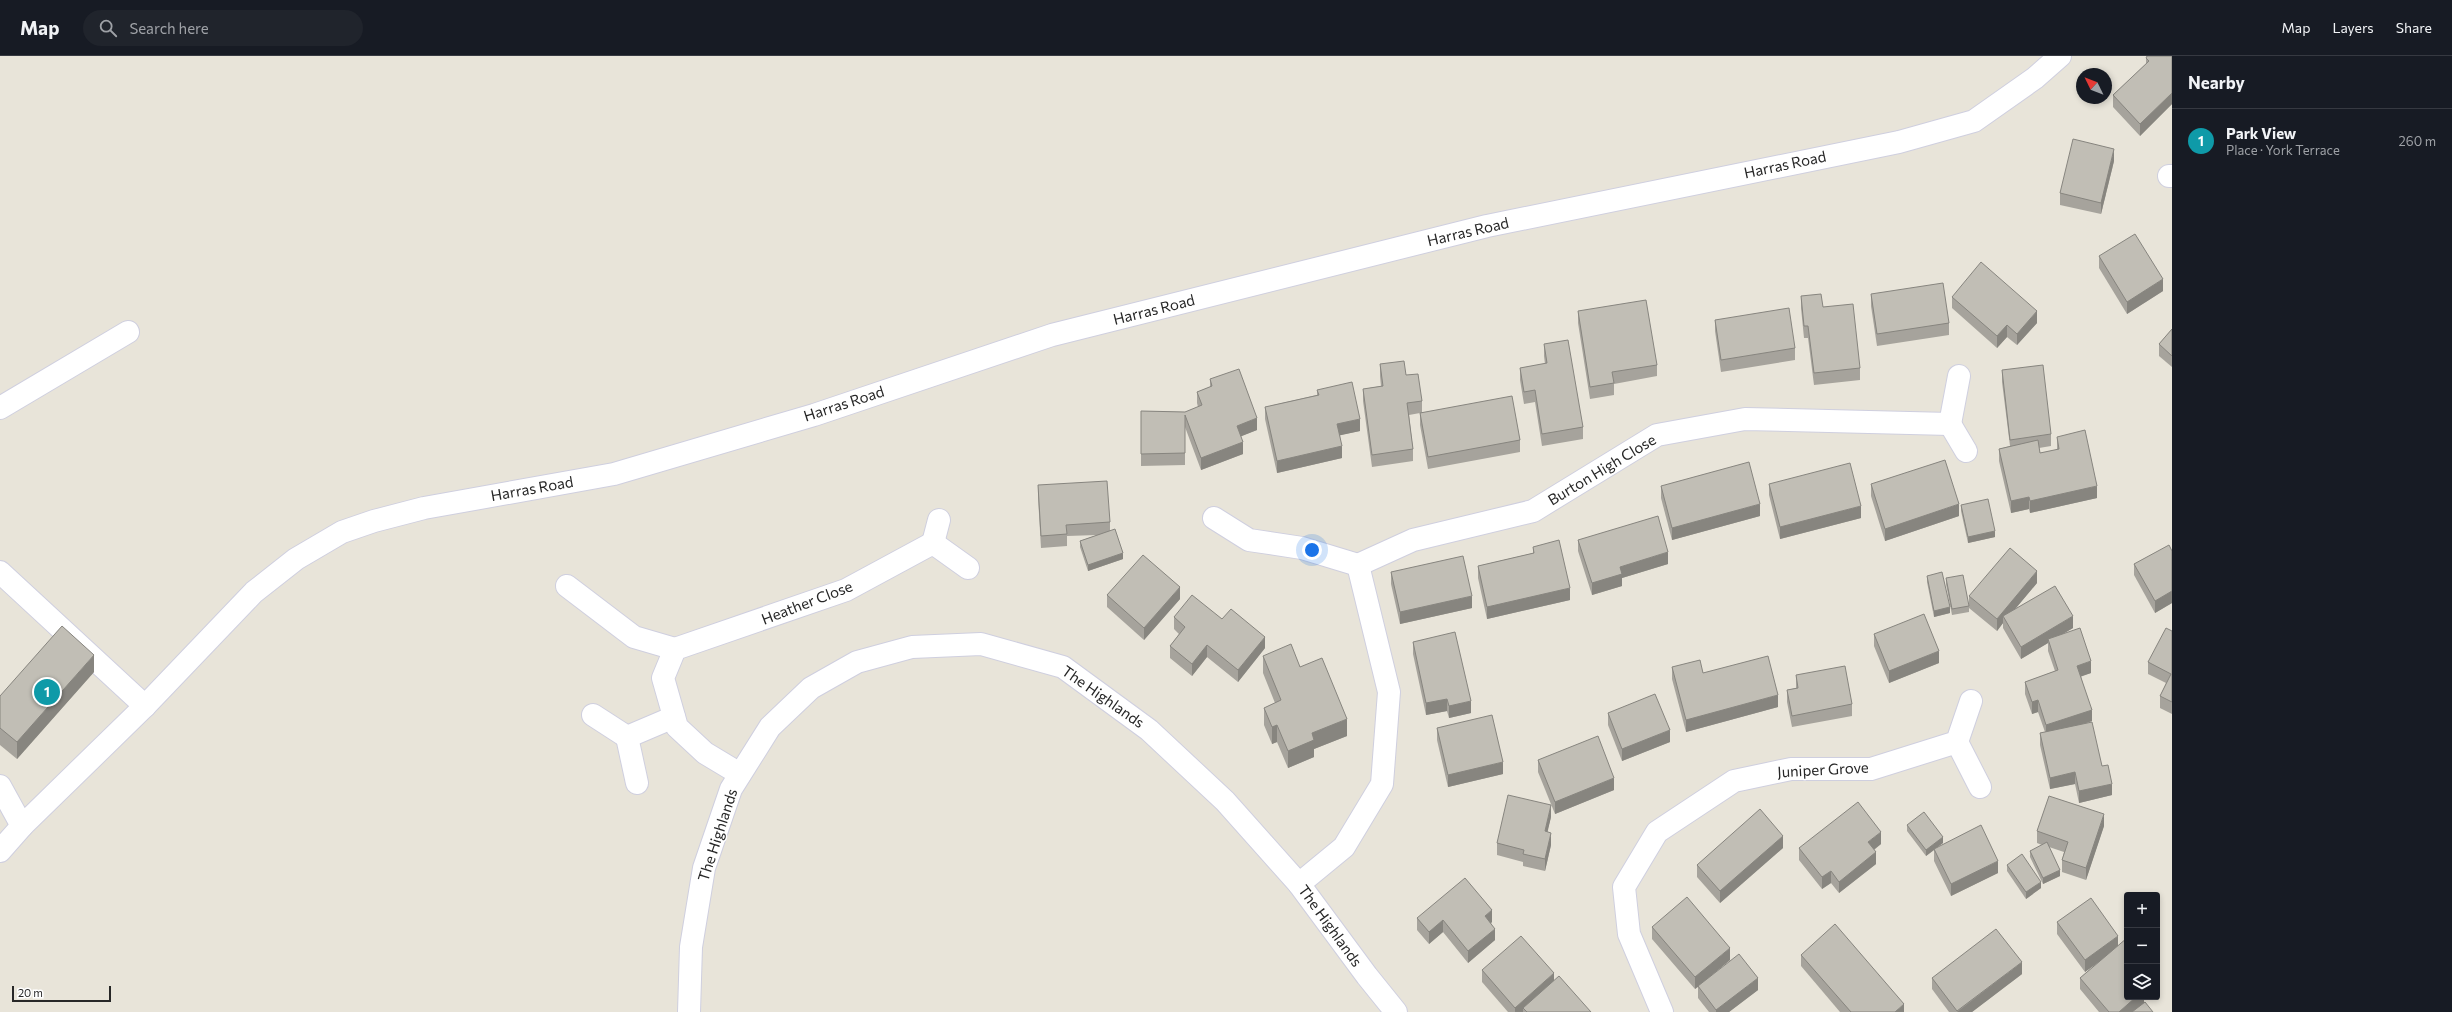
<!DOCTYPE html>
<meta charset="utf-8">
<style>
body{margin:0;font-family:Commissioner,sans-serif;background:#20242c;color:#f1f3f6}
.controls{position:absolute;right:12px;bottom:12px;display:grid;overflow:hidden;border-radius:4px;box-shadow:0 2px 6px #0003}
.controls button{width:36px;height:36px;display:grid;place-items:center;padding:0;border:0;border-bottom:1px solid #363941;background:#171b24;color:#f1f3f6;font:20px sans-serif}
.compass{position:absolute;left:2076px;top:12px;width:36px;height:36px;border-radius:50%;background:#171b24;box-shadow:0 2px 6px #0003;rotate:313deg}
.scale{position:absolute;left:12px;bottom:10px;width:99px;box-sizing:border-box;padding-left:4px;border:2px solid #272727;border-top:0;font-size:11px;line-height:14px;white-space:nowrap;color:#272727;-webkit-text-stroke:3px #fff;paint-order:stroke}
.you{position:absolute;left:1312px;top:494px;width:14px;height:14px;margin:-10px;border:3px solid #fff;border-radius:50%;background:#1a73e8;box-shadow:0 0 0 6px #1a73e833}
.badge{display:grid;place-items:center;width:26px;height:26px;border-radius:50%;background:#0f766e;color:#fff;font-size:13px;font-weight:700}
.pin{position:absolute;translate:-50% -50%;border:2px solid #fff;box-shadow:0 1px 4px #0006}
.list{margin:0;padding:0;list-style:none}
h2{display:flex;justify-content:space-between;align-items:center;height:52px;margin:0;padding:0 16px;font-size:17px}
h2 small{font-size:13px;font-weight:400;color:#9ea1a6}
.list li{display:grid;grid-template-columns:26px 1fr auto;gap:12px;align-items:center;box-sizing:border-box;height:64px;padding:0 16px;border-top:1px solid #363941}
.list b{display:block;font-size:15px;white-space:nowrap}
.list p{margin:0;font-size:13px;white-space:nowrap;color:#9ea1a6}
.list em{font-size:13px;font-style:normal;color:#9ea1a6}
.icon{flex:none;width:22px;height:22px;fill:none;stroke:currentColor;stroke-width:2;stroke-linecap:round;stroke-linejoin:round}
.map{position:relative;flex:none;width:2172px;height:956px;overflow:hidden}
header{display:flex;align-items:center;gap:24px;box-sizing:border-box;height:56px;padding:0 20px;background:#171b24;border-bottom:1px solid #363941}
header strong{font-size:19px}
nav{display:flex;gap:22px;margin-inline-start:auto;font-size:14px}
.search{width:280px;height:36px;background:#20242c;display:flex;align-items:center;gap:10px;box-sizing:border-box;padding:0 14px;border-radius:22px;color:#9ea1a6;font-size:15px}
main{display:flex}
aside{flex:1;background:#171b24}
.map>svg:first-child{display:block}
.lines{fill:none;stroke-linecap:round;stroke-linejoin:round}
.minor-casing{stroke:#cfcfdf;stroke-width:24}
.minor{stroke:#fff;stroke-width:22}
.wall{fill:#a6a39c}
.shaded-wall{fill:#87857f}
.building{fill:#c1beb5;stroke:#87857f}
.labels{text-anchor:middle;stroke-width:3;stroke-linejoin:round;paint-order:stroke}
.street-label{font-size:15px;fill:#272727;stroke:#fff}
</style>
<header>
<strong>Map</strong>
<div class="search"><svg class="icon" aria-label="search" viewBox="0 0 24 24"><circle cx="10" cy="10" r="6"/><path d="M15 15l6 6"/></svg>Search here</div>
<nav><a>Map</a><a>Layers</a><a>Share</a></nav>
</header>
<main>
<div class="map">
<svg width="2172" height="956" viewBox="0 0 2172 956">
<rect width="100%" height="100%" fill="#e8e4d9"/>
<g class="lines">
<defs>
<g id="minor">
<path d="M2169 120H2172"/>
<path d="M0 352 128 276"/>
<path d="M1950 368 1966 395"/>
<path d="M1214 462 1249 484 1302 492 1358 509"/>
<path d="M933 487 939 464"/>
<path d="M0 516 145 650"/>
<path d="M567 530 634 581 675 593"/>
<path d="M593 659 627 681 674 661"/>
<path d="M627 681 637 727"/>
<path d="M1957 686 1980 731"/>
<path d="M740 718 705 697 677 671 663 622 675 593 846 534 933 487 968 512"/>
<path d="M0 730 22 770"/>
<path d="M0 795 22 770 145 650 254 536 296 503 342 476 374 465 424 452 614 418 814 359 1052 279 1487 170 1899 86 1974 65 2035 22 2060 0"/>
<path d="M1299 828 1344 791 1382 728 1389 636 1358 509 1413 484 1533 455 1657 379 1745 363 1950 368 1959 320"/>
<path d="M689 956 691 891 704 812 731 733 770 671 811 632 857 606 912 591 981 588 1063 611 1149 674 1225 745 1299 828 1367 920 1396 956"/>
<path d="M1662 956 1629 878 1624 831 1657 776 1734 725 1791 713H1871L1957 686 1971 645"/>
</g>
</defs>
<use href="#minor" class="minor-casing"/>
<use href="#minor" class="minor"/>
</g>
<g class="wall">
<path d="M2172 0V48L2140 80 2113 51V39L2146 8V2Z"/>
<path d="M2114 105 2101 158 2060 149V137Z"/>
<path d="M2099 200 2163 235 2127 258 2099 212Z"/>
<path d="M1871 238 1949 267V279L1877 290 1871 250Z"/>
<path d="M1801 240 1823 251 1860 312V324L1814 329 1808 282H1804L1801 252Z"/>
<path d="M1952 241 2037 267 2017 289 2007 281 1997 292 1952 252Z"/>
<path d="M1578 255 1657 309V320L1614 328V339L1590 343 1578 267Z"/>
<path d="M1715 264 1795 292V304L1721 316 1715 275Z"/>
<path d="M2172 273V311L2159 300V288Z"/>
<path d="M1544 288 1583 371V383L1542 390 1535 346 1524 348 1520 324V312L1545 308 1544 300Z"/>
<path d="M1380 308 1406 319 1422 345V356L1520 384V396L1428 413 1420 369V357L1409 359 1413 393V405L1372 411 1363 345V333L1381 330 1380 320Z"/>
<path d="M2002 314 2051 378V390L2039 392 2040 397 2057 394V381L2097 442 2030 457 2029 453 2011 457 1999 405V393L2010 390 2002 326Z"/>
<path d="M1210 323 1257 374 1241 380 1243 398 1201 414 1185 371V409L1141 410V355L1185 356 1198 351 1197 347V336L1210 331Z"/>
<path d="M1317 334 1360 375 1340 379 1342 402 1277 417 1265 363V351L1317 339Z"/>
<path d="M1769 428 1861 462 1780 483 1769 439Z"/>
<path d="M1871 428 1959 460 1885 485 1871 440Z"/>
<path d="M1038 429 1110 466V475L1123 503 1088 515 1080 491V485L1097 479 1067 480V490L1041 492 1038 441Z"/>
<path d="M1661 430 1760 460 1672 484 1661 442Z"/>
<path d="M1961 449 1995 481 1968 487 1961 455Z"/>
<path d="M1578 484 1668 508 1622 522V530L1592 539 1578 495Z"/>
<path d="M1533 491 1570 544 1487 563 1478 522V510L1533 497Z"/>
<path d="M2172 495V547L2155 557 2134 519V508Z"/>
<path d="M1391 516 1472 552 1400 568 1391 528Z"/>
<path d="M1927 520 1950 557 1934 561 1927 526Z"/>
<path d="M1946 522 1969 550V556L1952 559 1946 528Z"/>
<path d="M2037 527 2015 553 2073 572 2063 578 2091 617 2081 620 2092 665 2087 667 2112 739 2079 747 2075 728 2050 733 2040 689V677L2045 676 2038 656 2032 658 2025 638V626L2055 615 2048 595V587L2021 603 2003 572V567L1997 575 1969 552V540Z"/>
<path d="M1107 539 1180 543 1144 584 1107 551Z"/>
<path d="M1174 561 1222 563 1265 592 1238 626 1207 601 1192 620 1170 602V590L1179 578 1174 573Z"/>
<path d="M2172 575V658L2160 652V640L2166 627 2148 618V606Z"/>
<path d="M1874 578 1939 607 1889 627 1874 590Z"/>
<path d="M1413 586 1471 657 1449 662 1447 655 1426 659 1413 598Z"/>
<path d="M1263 600 1300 611 1347 680 1314 693V701L1288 712 1277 686 1272 688 1264 669V652L1275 647 1263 617Z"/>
<path d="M1672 611 1703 617 1778 651 1686 676 1672 623Z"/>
<path d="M94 616 17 703 0 689V640Z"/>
<path d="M1796 619 1852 648V660L1792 671 1787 646V634L1796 632Z"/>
<path d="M1608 657 1670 686 1622 705 1608 669Z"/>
<path d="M1437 672 1503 718 1448 731 1437 684Z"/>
<path d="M1538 704 1614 734 1555 758 1538 716Z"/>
<path d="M1551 761 1547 776 1551 789 1545 815 1523 810V806L1497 799V787Z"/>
<path d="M1907 769 1943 787 1937 791 1998 817 1951 840 1934 805V794L1926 800 1907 775Z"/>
<path d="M2104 770 2086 824 2062 816V804L2064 796 2049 791 2060 820 2043 828 2030 801V795L2042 789 2037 787V775Z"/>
<path d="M1881 788 1874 794 1876 808 1839 837 1831 827 1822 833 1799 804V792Z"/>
<path d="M1783 792 1720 847 1697 821V809Z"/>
<path d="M2007 809 2041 832 2026 843 2007 815Z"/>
<path d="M1417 862 1492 866 1491 867 1495 884 1468 907 1443 876 1429 888 1417 874Z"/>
<path d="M2057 866 2118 890 2127 941H2144V947L2153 956H2099L2080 933V922L2097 907 2085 916 2057 878Z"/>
<path d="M1652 871 1730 904 1711 920 1758 934 1729 956H1709L1698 942V931L1695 933 1652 883Z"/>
<path d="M1801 899 1904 956H1840L1801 910Z"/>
<path d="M1482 914 1554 924 1591 956H1508L1482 926Z"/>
<path d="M2022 918 1972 956H1949L1932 933V922Z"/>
</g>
<g class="shaded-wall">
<path d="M2172 37V48L2140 80V68Z"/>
<path d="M2114 93V105L2101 158V147Z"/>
<path d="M2163 223V235L2127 258V246Z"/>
<path d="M2037 255V267L2017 289V278Z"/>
<path d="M2007 269V281L1997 292V280Z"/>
<path d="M1257 362V374L1237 382V370Z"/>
<path d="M1360 363V375L1337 380V368Z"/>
<path d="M1243 386V398L1201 414V402Z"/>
<path d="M1342 390V402L1277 417V405Z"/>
<path d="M2097 430V442L2030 457V445Z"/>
<path d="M2029 441V453L2011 457V445Z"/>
<path d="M1760 448V460L1672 484V472Z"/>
<path d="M1959 448V460L1885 485V473Z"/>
<path d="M1861 450V462L1780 483V471Z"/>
<path d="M1995 475V481L1968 487V481Z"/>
<path d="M1668 496V508L1622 522V530L1592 539V527L1620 511Z"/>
<path d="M1123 497V503L1088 515V509Z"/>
<path d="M2037 515V527L2006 564 2003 560V567L1997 575V563Z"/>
<path d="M1180 531V543L1144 584V572Z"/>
<path d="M1570 532V544L1487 563V551Z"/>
<path d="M2172 535V547L2155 557V545Z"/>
<path d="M1472 540V552L1400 568V556Z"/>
<path d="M1950 551V557L1934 561V555Z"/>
<path d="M2073 560V572L2049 586 2048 583V587L2021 603V591Z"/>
<path d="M1265 581V592L1238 626V614Z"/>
<path d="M1207 589V601L1192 620V608Z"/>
<path d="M1939 595V607L1889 627V615Z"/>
<path d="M94 599V616L17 703V686Z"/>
<path d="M2091 605V617L2077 622V610Z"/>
<path d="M1778 639V651L1686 676V664Z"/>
<path d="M1447 643V655L1426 659V647Z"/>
<path d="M2038 644V656L2032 658V646Z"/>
<path d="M1471 645V657L1449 662V650Z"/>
<path d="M2092 654V665L2046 680V669Z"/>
<path d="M1347 663V680L1314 693V701L1288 712V695L1312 677Z"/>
<path d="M1277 669V686L1272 688V671Z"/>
<path d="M1670 674V686L1622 705V693Z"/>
<path d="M1503 706V718L1448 731V719Z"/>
<path d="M2075 716V728L2050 733V722Z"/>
<path d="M1614 722V734L1555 758V746Z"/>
<path d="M2112 728V739L2079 747V735Z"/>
<path d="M1551 749V761L1545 787V775Z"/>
<path d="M2104 758V770L2086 824V812Z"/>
<path d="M1881 776V788L1868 798V786Z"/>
<path d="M1551 777V789L1545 815V803Z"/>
<path d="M1783 780V792L1720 847V835Z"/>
<path d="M1943 781V787L1926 800V794Z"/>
<path d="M1876 796V808L1839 837V826Z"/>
<path d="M1998 805V817L1951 840V828Z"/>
<path d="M2060 814V820L2043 828V822Z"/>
<path d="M1831 815V827L1822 833V821Z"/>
<path d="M2041 826V832L2026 843V836Z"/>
<path d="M1492 854V866L1485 872V860Z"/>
<path d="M1443 864V876L1429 888V876Z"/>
<path d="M1495 873V884L1468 907V895Z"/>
<path d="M2118 880V892L2085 916V904Z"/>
<path d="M1730 892V904L1695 933V921Z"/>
<path d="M2022 906V918L1972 956H1957Z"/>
<path d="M1554 917V929L1523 952V956H1515V952Z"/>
<path d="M1758 922V934L1729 956H1716V954Z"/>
<path d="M2136 941H2144V947L2133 956H2119Z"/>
<path d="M1904 948V956H1895Z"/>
</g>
<g class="building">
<path d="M2147 0H2172V37L2140 68 2113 39 2149 5 2146 2Z"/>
<path d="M2073 83 2114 93 2101 147 2060 137Z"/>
<path d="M2135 178 2163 223 2127 246 2099 200Z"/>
<path d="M1981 206 2037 255 2017 278 2007 269 1997 280 1952 241Z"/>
<path d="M1943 227 1949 267 1877 278 1871 238Z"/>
<path d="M1821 238 1823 251 1853 248 1860 312 1814 317 1808 270H1804L1801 240Z"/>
<path d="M1646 244 1657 309 1612 316 1614 327 1590 331 1578 255Z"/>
<path d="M1789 252 1795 292 1721 304 1715 264Z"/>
<path d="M2172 273V300L2159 288Z"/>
<path d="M1568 284 1583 371 1542 378 1535 334 1524 336 1520 312 1547 307 1544 288Z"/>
<path d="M1404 305 1406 319 1418 318 1422 345 1407 347 1413 393 1372 399 1363 333 1383 330 1380 308Z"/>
<path d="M2043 309 2051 378 2010 384 2002 314Z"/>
<path d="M1239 313 1257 362 1237 370 1243 386 1201 402 1185 359V397L1141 398V355L1185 356 1202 349 1197 336 1212 330 1210 323Z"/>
<path d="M1352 326 1360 363 1337 368 1342 390 1277 405 1265 351 1319 339 1317 334Z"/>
<path d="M1512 340 1520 384 1428 401 1420 357Z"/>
<path d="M2085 374 2097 430 2030 445 2029 441 2011 445 1999 393 2038 384 2040 397 2059 393 2057 381Z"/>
<path d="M1945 404 1959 448 1885 473 1871 428Z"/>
<path d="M1749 406 1760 448 1672 472 1661 430Z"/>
<path d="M1850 407 1861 450 1780 471 1769 428Z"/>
<path d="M1107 425 1110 466 1066 469 1067 478 1041 480 1038 429Z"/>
<path d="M1988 443 1995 475 1968 481 1961 449Z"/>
<path d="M1658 460 1668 496 1620 511 1622 518 1592 527 1578 484Z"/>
<path d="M1115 473 1123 497 1088 509 1080 485Z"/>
<path d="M1559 484 1570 532 1487 551 1478 510 1534 497 1533 491Z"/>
<path d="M2169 489 2172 495V535L2155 545 2134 508Z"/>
<path d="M2010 492 2037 515 1997 563 1969 540Z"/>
<path d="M1143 499 1180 531 1144 572 1107 539Z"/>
<path d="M1463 500 1472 540 1400 556 1391 516Z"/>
<path d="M1942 516 1950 551 1934 555 1927 520Z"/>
<path d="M1963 519 1969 550 1952 553 1946 522Z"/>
<path d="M2055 530 2073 560 2021 591 2003 560Z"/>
<path d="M1192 539 1222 563 1231 553 1265 581 1238 614 1207 589 1192 608 1170 590 1185 571 1174 561Z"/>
<path d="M1924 558 1939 595 1889 615 1874 578Z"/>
<path d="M62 570 94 599 17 686 0 672V640Z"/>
<path d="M2080 572 2091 605 2077 610 2092 654 2046 669 2038 644 2032 646 2025 626 2058 614 2048 583Z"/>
<path d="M2166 572 2172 575V646L2160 640 2171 618 2148 606Z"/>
<path d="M1455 576 1471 645 1449 650 1447 643 1426 647 1413 586Z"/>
<path d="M1291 588 1300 611 1322 602 1347 663 1312 677 1314 684 1288 695 1277 669 1272 671 1264 652 1281 644 1263 600Z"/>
<path d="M1768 600 1778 639 1686 664 1672 611 1700 604 1703 617Z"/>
<path d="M1845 610 1852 648 1792 660 1787 634 1798 632 1796 619Z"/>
<path d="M1655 638 1670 674 1622 693 1608 657Z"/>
<path d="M1492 659 1503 706 1448 719 1437 672Z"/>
<path d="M2092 666 2102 710 2108 709 2112 728 2079 735 2075 716 2050 722 2040 677Z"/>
<path d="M1598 680 1614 722 1555 746 1538 704Z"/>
<path d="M1508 739 1551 749 1545 775 1551 777 1545 803 1523 798 1524 794 1497 787Z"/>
<path d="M2049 740 2104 758 2086 812 2062 804 2068 786 2037 775Z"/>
<path d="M1858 746 1881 776 1868 786 1876 796 1839 826 1831 815 1822 821 1799 792Z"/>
<path d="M1760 753 1783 780 1720 835 1697 809Z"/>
<path d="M1924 756 1943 781 1926 794 1907 769Z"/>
<path d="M1981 769 1998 805 1951 828 1934 793Z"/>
<path d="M2047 786 2060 814 2043 822 2030 795Z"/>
<path d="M2022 798 2041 826 2026 836 2007 809Z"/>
<path d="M1465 822 1492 854 1485 860 1495 873 1468 895 1443 864 1429 876 1417 862Z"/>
<path d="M1687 841 1730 892 1695 921 1652 871Z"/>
<path d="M2091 842 2118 880 2085 904 2057 866Z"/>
<path d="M1835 868 1904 948 1895 956H1851L1801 899Z"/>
<path d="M1996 873 2022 906 1957 955 1932 922Z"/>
<path d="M1521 880 1554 917 1515 952 1482 914Z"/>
<path d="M2127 882V941H2136L2119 956H2109L2080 922Z"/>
<path d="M1739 898 1758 922 1716 954 1698 930Z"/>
<path d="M1559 920 1591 956H1527L1523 952Z"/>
<path d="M2145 946 2153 956H2132Z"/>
</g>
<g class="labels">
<g class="street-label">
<text transform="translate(1785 109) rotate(-12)" y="5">Harras Road</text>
<text transform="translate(1468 176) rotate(-13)" y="5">Harras Road</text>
<text transform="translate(1154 254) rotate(-14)" y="5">Harras Road</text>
<text transform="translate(844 348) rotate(-18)" y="5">Harras Road</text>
<text transform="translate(1602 414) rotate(-31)" y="5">Burton High Close</text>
<text transform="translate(532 433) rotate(-10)" y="5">Harras Road</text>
<text transform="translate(807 547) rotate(-21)" y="5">Heather Close</text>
<text transform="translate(1103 641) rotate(35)" y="5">The Highlands</text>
<text transform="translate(1823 714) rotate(-3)" y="5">Juniper Grove</text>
<text transform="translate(718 779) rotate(-72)" y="5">The Highlands</text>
<text transform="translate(1330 870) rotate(54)" y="5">The Highlands</text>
</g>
</g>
</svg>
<div class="controls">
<button>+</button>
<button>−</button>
<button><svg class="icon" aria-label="layers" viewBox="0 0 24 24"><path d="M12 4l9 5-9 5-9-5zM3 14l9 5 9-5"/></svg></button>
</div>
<svg class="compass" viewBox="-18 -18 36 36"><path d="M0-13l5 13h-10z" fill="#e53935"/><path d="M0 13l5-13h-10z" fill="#9ea1a6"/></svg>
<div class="scale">20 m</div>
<div class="you"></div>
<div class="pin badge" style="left:47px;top:636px;background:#0f9aa8">1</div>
</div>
<aside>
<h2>Nearby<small></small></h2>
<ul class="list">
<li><span class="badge" style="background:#0f9aa8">1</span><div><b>Park View</b><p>Place · York Terrace</p></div><em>260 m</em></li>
</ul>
</aside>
</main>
